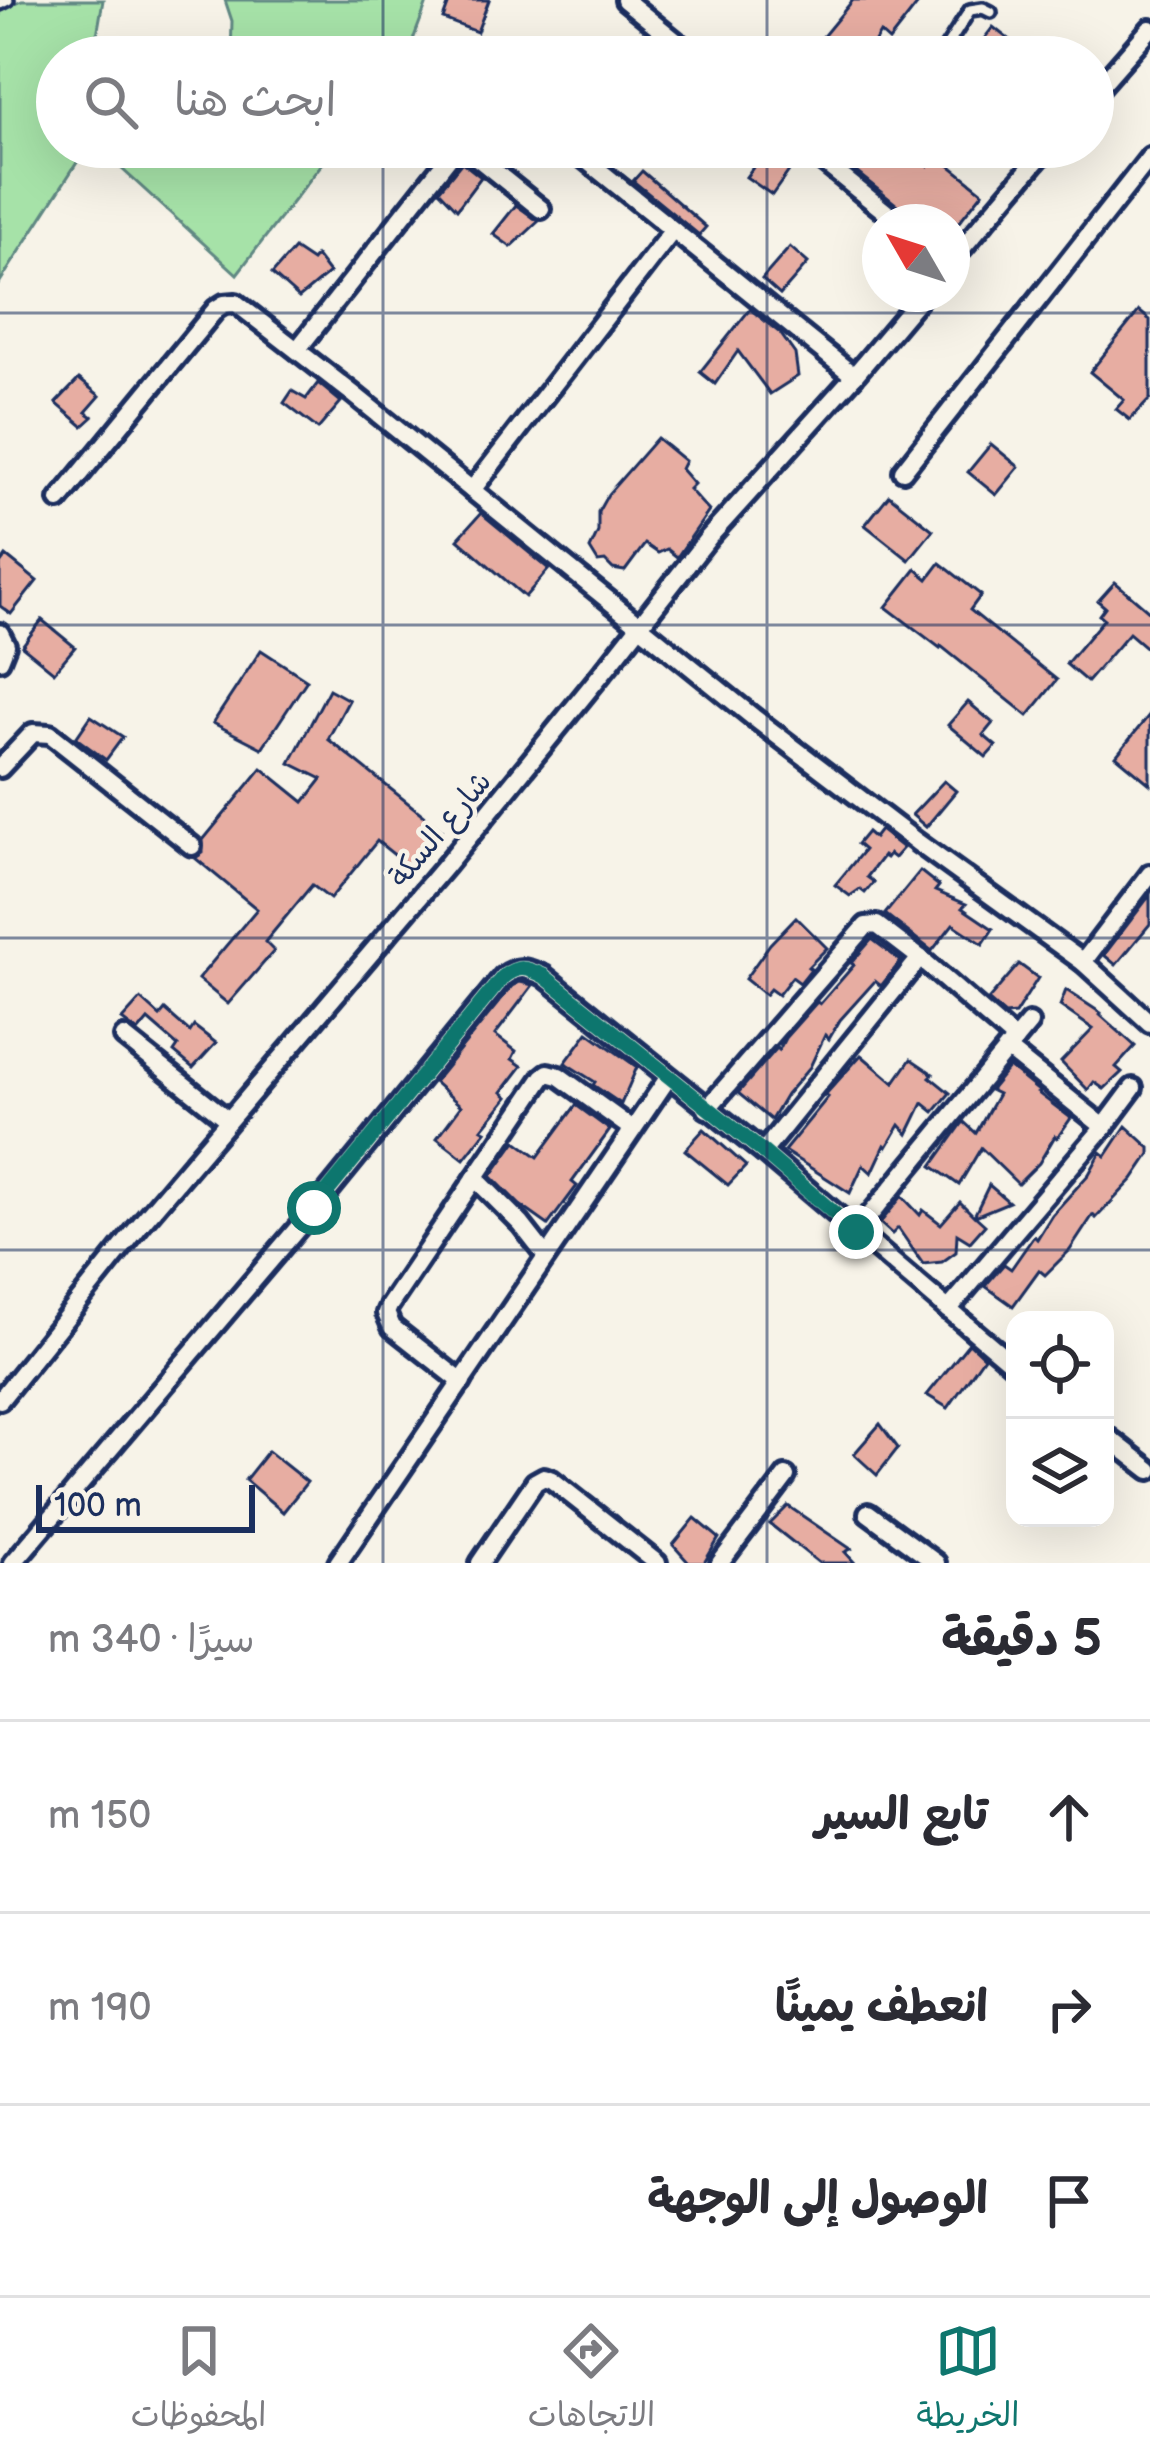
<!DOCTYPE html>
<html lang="ar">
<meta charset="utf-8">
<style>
body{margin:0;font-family:"Balsamiq Sans","Playpen Sans Arabic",sans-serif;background:#f7f7f7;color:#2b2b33;direction:rtl}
.controls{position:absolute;right:36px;bottom:36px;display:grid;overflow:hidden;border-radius:24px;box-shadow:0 12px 48px #0002}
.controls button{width:108px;height:108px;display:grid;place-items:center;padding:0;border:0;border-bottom:3px solid #e1e1e2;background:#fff;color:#2b2b33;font:60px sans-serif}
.compass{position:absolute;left:862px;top:204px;width:108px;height:108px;border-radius:50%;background:#fff;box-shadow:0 12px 48px #0002;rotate:309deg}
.scale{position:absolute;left:36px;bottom:30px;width:219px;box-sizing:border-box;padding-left:12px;border:6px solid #1b2f5e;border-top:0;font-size:33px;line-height:42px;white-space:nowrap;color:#1b2f5e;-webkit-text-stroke:9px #f7f3e8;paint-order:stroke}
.stop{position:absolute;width:36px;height:36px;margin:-27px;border:9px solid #0f766e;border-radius:50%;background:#fff}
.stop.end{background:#0f766e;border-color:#fff;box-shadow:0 3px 12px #0008}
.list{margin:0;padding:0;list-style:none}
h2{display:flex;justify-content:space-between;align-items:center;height:156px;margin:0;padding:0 48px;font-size:51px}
h2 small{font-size:39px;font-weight:400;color:#7c7c81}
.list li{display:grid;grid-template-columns:78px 1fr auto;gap:36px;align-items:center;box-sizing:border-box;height:192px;padding:0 48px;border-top:3px solid #e1e1e2}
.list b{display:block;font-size:45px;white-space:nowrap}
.list em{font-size:39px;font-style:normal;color:#7c7c81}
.icon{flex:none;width:66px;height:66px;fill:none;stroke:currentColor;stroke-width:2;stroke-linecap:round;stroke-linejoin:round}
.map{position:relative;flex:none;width:1150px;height:1563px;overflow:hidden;direction:ltr}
.search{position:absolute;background:#fff;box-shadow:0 12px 48px #0002;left:36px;right:36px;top:36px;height:132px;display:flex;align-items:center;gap:30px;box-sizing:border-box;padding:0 42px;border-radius:66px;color:#7c7c81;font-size:45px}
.sheet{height:732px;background:#fff}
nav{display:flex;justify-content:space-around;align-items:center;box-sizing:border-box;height:168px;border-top:3px solid #e1e1e2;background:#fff;font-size:33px;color:#7c7c81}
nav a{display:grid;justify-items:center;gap:6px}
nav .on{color:#0f766e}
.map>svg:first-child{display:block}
.green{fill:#a6e2a8;stroke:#608883;stroke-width:3}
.building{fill:#e7ada2;stroke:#1b2f5e;stroke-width:3}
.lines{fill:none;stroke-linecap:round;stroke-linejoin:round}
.lane-casing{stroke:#1b2f5e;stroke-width:18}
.street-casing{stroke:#1b2f5e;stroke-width:26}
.lane{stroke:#f7f3e8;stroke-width:9}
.street{stroke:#f7f3e8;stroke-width:16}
.route{stroke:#0f766e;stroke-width:15}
.grid{fill:none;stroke:#1b2f5e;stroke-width:3;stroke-opacity:0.55}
.labels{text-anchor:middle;stroke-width:9;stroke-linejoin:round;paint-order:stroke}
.street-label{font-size:30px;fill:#1b2f5e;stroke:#f7f3e8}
</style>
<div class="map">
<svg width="1150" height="1563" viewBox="0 0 1150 1563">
<rect width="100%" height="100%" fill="#f7f3e8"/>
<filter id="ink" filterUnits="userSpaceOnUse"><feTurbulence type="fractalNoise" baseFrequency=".00833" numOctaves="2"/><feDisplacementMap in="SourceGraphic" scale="24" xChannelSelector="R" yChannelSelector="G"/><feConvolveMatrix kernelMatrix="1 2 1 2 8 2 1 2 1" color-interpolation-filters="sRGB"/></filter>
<g filter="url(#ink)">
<g class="green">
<path d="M22 0H103L96 41 127 46 131 57H57V147H87L0 282V11Z"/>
<path d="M225 0H428L410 48 404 57H231L232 21Z"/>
<path d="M98 147H335L237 274Z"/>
</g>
<g class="building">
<path d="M450 0H489L477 32 443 19Z"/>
<path d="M853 0H921L889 41 880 33 866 57H806Z"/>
<path d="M993 27 1031 57H981L974 52Z"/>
<path d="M768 147H778L796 161 772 195 746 177Z"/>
<path d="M825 147H905L928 166 937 155 983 192 959 222H918Z"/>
<path d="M462 162 481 177 457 209 439 190Z"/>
<path d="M642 171 706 227 699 235 633 181Z"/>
<path d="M516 205 539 221 511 247 493 234Z"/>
<path d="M790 247 808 263 780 295 762 279Z"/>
<path d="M294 249 312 261 316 256 329 273 299 298 272 274Z"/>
<path d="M750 309 780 333 795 354 798 376 770 394 738 351 715 384 700 372Z"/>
<path d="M1139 311 1150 320V399L1130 420 1116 409 1124 400 1090 372Z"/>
<path d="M79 379 100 396 86 412 93 417 83 426 56 403Z"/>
<path d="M318 383 341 402 318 429 284 403 292 391 306 399Z"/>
<path d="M657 438 685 461 681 469 694 484 689 489 709 511 677 557 667 549 658 553 645 544 625 571 613 569 605 561 598 562 590 549 598 532V512L608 494Z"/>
<path d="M991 444 1019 467 996 495 968 472Z"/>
<path d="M889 495 933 530 909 560 865 525Z"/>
<path d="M481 513 549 569 525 597 458 539Z"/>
<path d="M6 556 37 581 11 614 0 606V564Z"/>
<path d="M940 563 981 595 970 610 1057 680 1028 716 941 646 940 648 886 607 916 569 928 579Z"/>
<path d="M1115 582 1150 612V651L1129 633 1087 682 1066 664 1104 619 1099 615 1105 607 1098 601Z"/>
<path d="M42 620 75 647 54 672 22 646Z"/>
<path d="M261 650 307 680 262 748 213 723Z"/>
<path d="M329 689 349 700 328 739 442 830 412 869 377 841 330 899 312 885 265 942 274 951 228 1004 198 979 257 909 195 858 203 853V840L262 768 304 802 322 779 290 763Z"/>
<path d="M968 702 993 723 983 735 996 746 986 757 948 725Z"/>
<path d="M1150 714V784L1116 756Z"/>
<path d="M91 716 123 737 106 760 76 738Z"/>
<path d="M944 781 956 791 926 827 912 815Z"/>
<path d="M880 830 903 848 894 858 889 854 886 858 883 856 867 877 874 882 865 893 860 889 850 896 835 885 864 850 857 844 867 832 874 838Z"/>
<path d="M920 871 939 886 935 891 966 904 962 908 993 929 983 944 953 924 932 951 885 914Z"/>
<path d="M1150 895V924L1116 965 1104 955Z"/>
<path d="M796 917 827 948 808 967 811 969 800 983 792 977 778 995 770 989 765 995 745 979 770 944Z"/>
<path d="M872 939 901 961 881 986 875 981 840 1020 829 1039 825 1035 810 1067 786 1095 771 1120 738 1093 777 1048 779 1050 785 1038 817 1002 820 1004 854 965 851 963Z"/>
<path d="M1019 964 1038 978 1015 1014 1005 1015 988 1000Z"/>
<path d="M520 982 533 985 495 1035 516 1051 512 1059 522 1066 502 1092 508 1097 482 1129 486 1131 464 1159 437 1138 461 1106 434 1082 512 986Z"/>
<path d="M1066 990 1101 1013 1100 1015 1135 1046 1116 1067 1122 1072 1104 1089 1094 1082 1088 1090 1061 1062 1093 1029 1060 1006Z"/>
<path d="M141 999 160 1016 165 1010 190 1032 194 1026 216 1043 193 1068 174 1052 178 1046 148 1020 138 1032 122 1020Z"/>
<path d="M588 1032 637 1067 621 1104 593 1085 595 1082 565 1063Z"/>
<path d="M861 1055 894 1083 911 1059 933 1074 930 1077 950 1093 934 1112 923 1103 908 1134 900 1125 887 1147 885 1145 872 1173 863 1165 850 1193 784 1151 828 1097 825 1095Z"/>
<path d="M1009 1067 1040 1092 1038 1093 1071 1118 1057 1138 1055 1136 1039 1163 1018 1184 981 1148 959 1185 932 1166 962 1124 964 1122 976 1133 998 1094 990 1090Z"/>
<path d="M576 1105 610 1130 572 1182 577 1186 548 1225 520 1205 491 1176 516 1141 538 1157Z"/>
<path d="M1126 1126 1150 1148V1154L1133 1179 1096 1218 1093 1215 1070 1250 1045 1275 1039 1270 1013 1306 985 1286 1004 1264 1011 1269 1034 1236 1037 1239 1052 1215 1089 1174 1101 1152 1106 1156Z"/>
<path d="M704 1129 746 1166 728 1185 685 1150Z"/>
<path d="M989 1185 1009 1202 975 1216 985 1225 970 1242 957 1234 956 1252 942 1262 923 1264 898 1228 892 1234 880 1223 902 1196 920 1215 923 1210 941 1224 960 1202 974 1216Z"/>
<path d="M969 1343 984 1357 948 1408 927 1395Z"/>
<path d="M880 1424 898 1448 877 1475 854 1454Z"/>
<path d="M268 1451 307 1482 283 1512 245 1480Z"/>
<path d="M788 1506 851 1549 845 1552 855 1563H819L770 1524Z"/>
<path d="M695 1518 719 1538 704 1563H689L673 1545Z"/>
</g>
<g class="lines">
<defs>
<g id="lane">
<path d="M0 4 8 0"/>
<path d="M940 57 970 10 983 8 991 12"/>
</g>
<g id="street">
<path d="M625 0 695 57"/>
<path d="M454 53 459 57"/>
<path d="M1093 94 1150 29"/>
<path d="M464 147 541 209"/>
<path d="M570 147 854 376"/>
<path d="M805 147 898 222"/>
<path d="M952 260 1048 147"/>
<path d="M297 350 457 147"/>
<path d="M903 471 1150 157"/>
<path d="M472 490 673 230"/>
<path d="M59 500 216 309 224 304 236 303 352 393 753 717 917 842 1083 962 1150 1023"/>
<path d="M0 633 6 645 0 660"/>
<path d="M0 768 33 733 50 734 192 846"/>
<path d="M1083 962 1150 874"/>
<path d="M124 1037 228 1120"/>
<path d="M1008 1048 1029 1023"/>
<path d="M707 1109 866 926 877 925 920 958 1015 1040"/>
<path d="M763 1152 920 958"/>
<path d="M475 1178 521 1224 546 1256"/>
<path d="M856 1232 1007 1049 1104 1127"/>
<path d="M948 1310 1104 1127 1133 1088"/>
<path d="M462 1382 392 1327 386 1313 389 1306 543 1077 548 1073 559 1076 632 1129"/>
<path d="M0 1400 144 1220 446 865 611 662 709 537 854 376 923 294"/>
<path d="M1105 1435 1150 1470"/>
<path d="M868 1513 936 1563"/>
<path d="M13 1563 314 1209 503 977C519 965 526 968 544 976L763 1152 1015 1366"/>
<path d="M338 1563 668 1078"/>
<path d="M480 1563 535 1482 544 1477 552 1480 657 1563"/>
<path d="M720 1563 786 1476"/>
</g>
</defs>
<use href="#lane" class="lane-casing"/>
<use href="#street" class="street-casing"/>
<use href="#lane" class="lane"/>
<use href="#street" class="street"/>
</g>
</g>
<g class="lines" filter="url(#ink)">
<path class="route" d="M314 1208 503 977C518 965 526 967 544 976L763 1152 856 1232"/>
</g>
<path class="grid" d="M383 0V57M767 0V57M383 147V1563M767 147V1563M0 313H1150M0 625H1150M0 938H1150M0 1250H1150"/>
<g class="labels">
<g class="street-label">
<text transform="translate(440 829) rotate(-50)" y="10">شارع السكة</text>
</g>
</g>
</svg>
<div class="controls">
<button><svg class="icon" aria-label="locate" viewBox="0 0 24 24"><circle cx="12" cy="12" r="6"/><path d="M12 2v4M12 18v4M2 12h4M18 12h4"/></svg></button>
<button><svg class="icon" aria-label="layers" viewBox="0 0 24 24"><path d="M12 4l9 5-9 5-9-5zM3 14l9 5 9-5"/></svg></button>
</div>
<svg class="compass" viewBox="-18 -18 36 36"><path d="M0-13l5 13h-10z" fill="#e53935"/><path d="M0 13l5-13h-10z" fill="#7c7c81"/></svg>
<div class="scale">100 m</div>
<div class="stop" style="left:314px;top:1208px"></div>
<div class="stop end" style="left:856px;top:1232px"></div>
<div class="search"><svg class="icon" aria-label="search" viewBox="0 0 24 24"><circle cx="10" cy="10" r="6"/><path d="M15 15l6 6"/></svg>ابحث هنا</div>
</div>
<section class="sheet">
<h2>5 دقيقة<small>سيرًا · 340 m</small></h2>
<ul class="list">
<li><svg class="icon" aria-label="ahead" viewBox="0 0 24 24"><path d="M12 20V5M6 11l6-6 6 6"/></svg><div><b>تابع السير</b></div><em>150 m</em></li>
<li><svg class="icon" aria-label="right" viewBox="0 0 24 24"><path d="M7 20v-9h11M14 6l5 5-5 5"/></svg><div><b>انعطف يمينًا</b></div><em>190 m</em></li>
<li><svg class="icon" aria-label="arrive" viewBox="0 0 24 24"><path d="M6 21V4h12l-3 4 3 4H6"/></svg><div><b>الوصول إلى الوجهة</b></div></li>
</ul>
</section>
<nav>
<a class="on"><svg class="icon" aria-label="map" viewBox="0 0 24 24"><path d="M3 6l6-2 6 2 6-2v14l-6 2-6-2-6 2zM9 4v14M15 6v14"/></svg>الخريطة</a>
<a><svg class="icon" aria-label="directions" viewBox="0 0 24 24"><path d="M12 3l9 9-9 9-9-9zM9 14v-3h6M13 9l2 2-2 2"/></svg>الاتجاهات</a>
<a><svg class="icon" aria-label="saved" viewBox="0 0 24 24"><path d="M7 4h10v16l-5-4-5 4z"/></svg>المحفوظات</a>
</nav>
